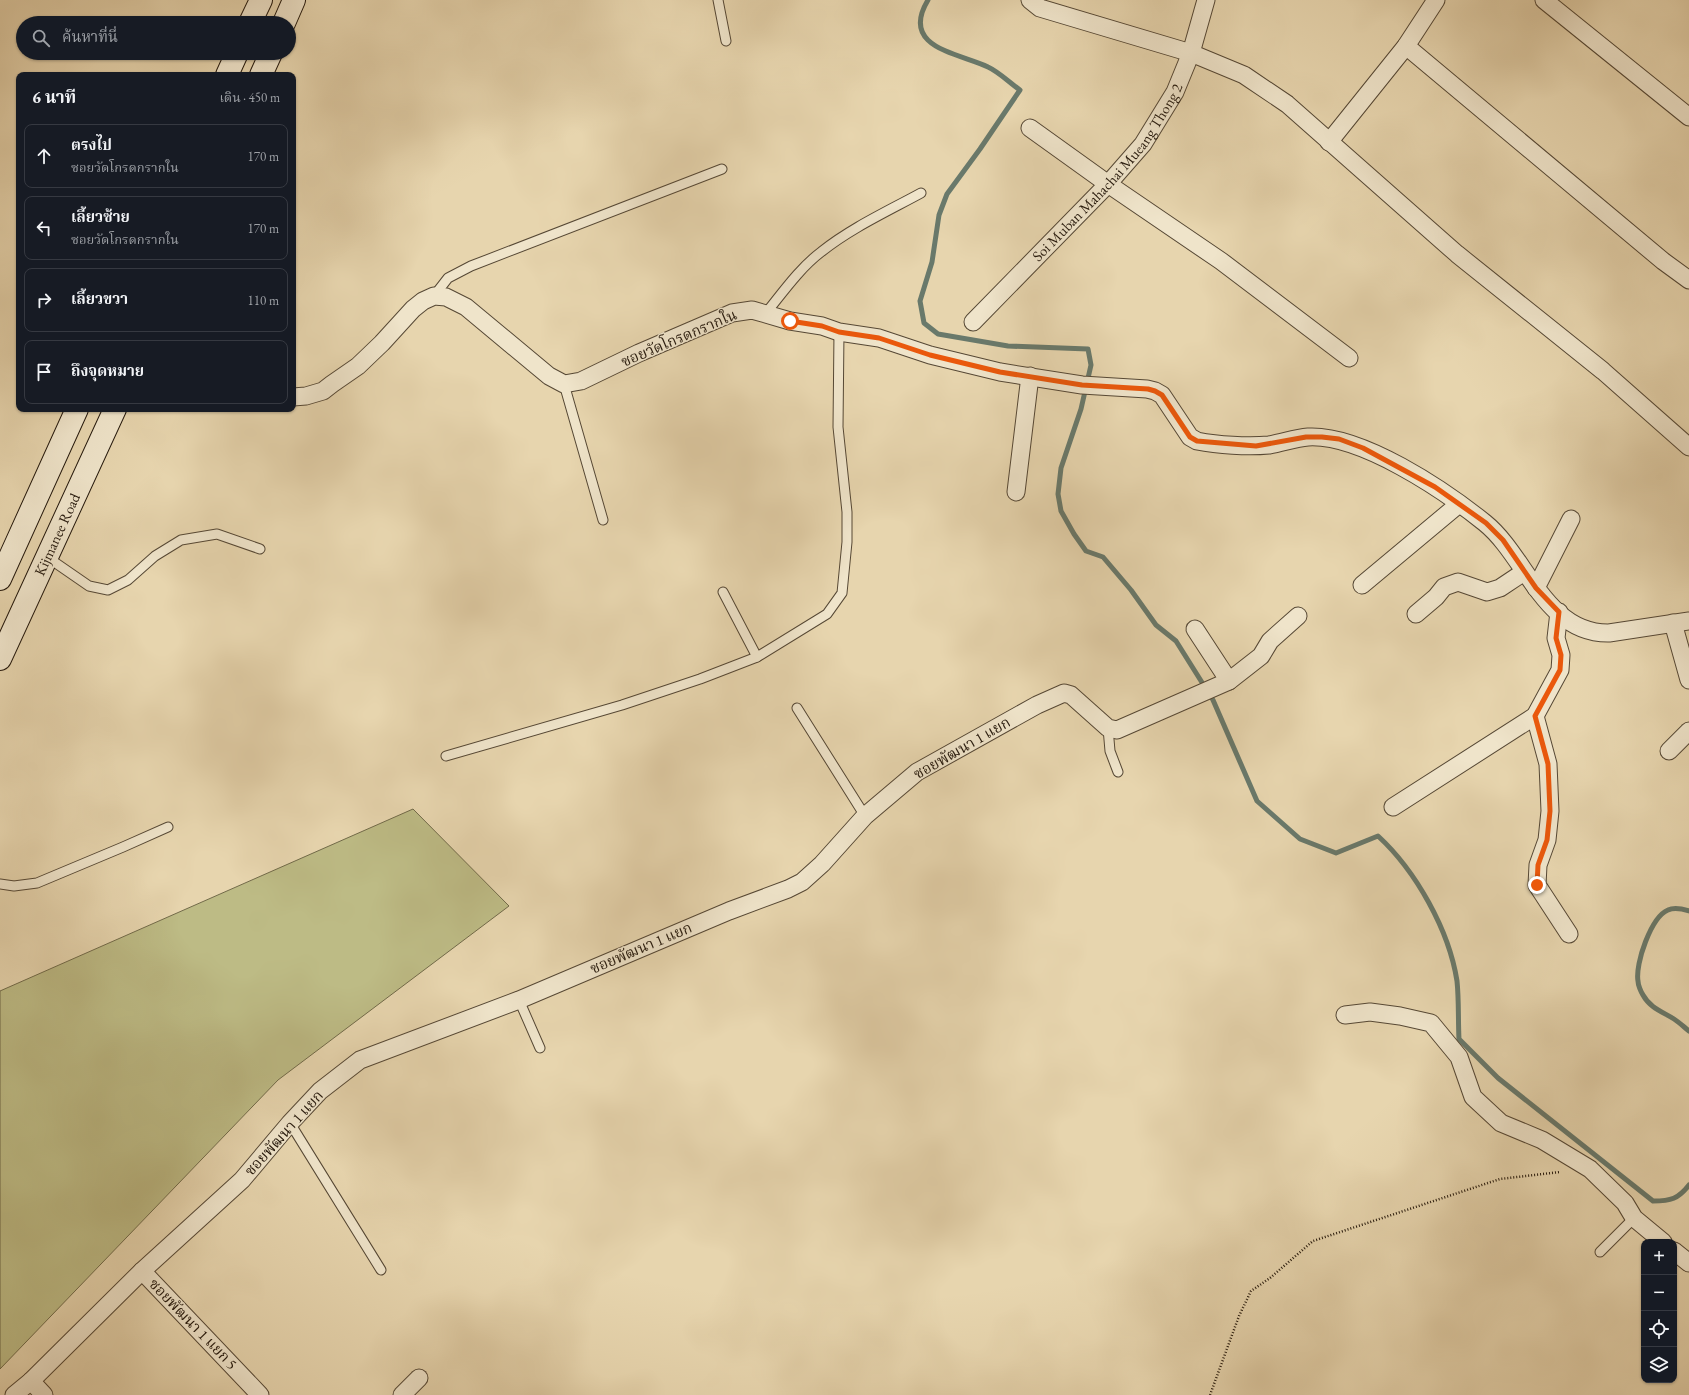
<!DOCTYPE html>
<html lang="th">
<meta charset="utf-8">
<style>
body{margin:0;font-family:"EB Garamond","Noto Serif Thai",serif;background:#20242c;color:#f1f3f6}
.controls{position:absolute;right:12px;bottom:12px;display:grid;overflow:hidden;border-radius:8px;box-shadow:0 1px 3px #0004}
.controls button{width:36px;height:36px;display:grid;place-items:center;padding:0;border:0;border-bottom:1px solid #363941;background:#171b24;color:#f1f3f6;font:20px sans-serif}
.stop{position:absolute;width:12px;height:12px;margin:-9px;border:3px solid #ea580c;border-radius:50%;background:#fff}
.stop.end{background:#ea580c;border-color:#fff;box-shadow:0 1px 4px #0008}
.list{margin:0;padding:0;list-style:none}
h2{display:flex;justify-content:space-between;align-items:center;height:52px;margin:0;padding:0 16px;font-size:17px}
h2 small{font-size:13px;font-weight:400;color:#9ea1a6}
.list li{display:grid;grid-template-columns:26px 1fr auto;gap:12px;align-items:center;box-sizing:border-box;height:64px;margin:0 8px 8px;padding:0 8px;border:1px solid #363941;border-radius:8px}
.list b{display:block;font-size:15px;white-space:nowrap}
.list p{margin:0;font-size:13px;white-space:nowrap;color:#9ea1a6}
.list em{font-size:13px;font-style:normal;color:#9ea1a6}
.icon{flex:none;width:22px;height:22px;fill:none;stroke:currentColor;stroke-width:2;stroke-linecap:round;stroke-linejoin:round}
.map{position:relative;flex:none;width:1689px;height:1395px;overflow:hidden}
.search{position:absolute;background:#171b24;box-shadow:0 1px 3px #0004;left:16px;top:16px;width:280px;height:44px;display:flex;align-items:center;gap:10px;box-sizing:border-box;padding:0 14px;border-radius:22px;color:#9ea1a6;font-size:15px}
.panel{position:absolute;background:#171b24;box-shadow:0 1px 3px #0004;left:16px;top:72px;width:280px;height:340px;border-radius:8px}
.map>svg:first-child{display:block}
.green{fill:#bdbb85;stroke:#716a49}
.lines{fill:none;stroke-linecap:round;stroke-linejoin:round}
.stream{stroke:#69796b;stroke-width:5}
.service-casing{stroke:#564835;stroke-width:11}
.minor-casing{stroke:#564835;stroke-width:19}
.secondary-casing{stroke:#25190d;stroke-width:24}
.path{stroke:#25190d;stroke-width:2.5;stroke-dasharray:1 2;stroke-linecap:butt}
.service{stroke:#efe4ca;stroke-width:9}
.minor{stroke:#efe4ca;stroke-width:17}
.secondary{stroke:#efe4ca;stroke-width:22}
.route{stroke:#ea580c;stroke-width:5}
.labels{text-anchor:middle;stroke-width:3;stroke-linejoin:round;paint-order:stroke}
.street-label{font-size:15px;fill:#25190d;stroke:#efe4ca}
</style>
<div class="map">
<svg width="1689" height="1395" viewBox="0 0 1689 1395">
<rect width="100%" height="100%" fill="#e7d5ae"/>
<filter id="stains"><feTurbulence type="fractalNoise" baseFrequency=".005" numOctaves="4"/><feColorMatrix values="0 0 0 0 .2 0 0 0 0 .09 0 0 0 0 .02 0 0 0 .5 -.17"/></filter>
<radialGradient id="worn" r=".72"><stop offset=".6" stop-color="#630" stop-opacity="0"/><stop offset="1" stop-color="#630" stop-opacity=".3"/></radialGradient>
<path class="green" d="M413 809 509 906 278 1080 0 1369V991Z"/>
<g class="lines">
<g class="stream">
<path d="M928 0C899 48 959 53 988 67 999 72 1010 83 1020 90L980 149 947 194 939 215 932 262 920 301 924 323 938 334 1008 346 1088 349 1091 365 1081 409 1061 468 1058 494 1061 511 1074 534 1086 551 1103 557 1131 590 1156 625 1176 641 1213 700 1257 801 1300 839 1336 853 1378 836C1416 871 1449 930 1457 981 1459 1000 1458 1020 1459 1039L1498 1078 1653 1201C1671 1201 1678 1199 1689 1185"/>
<path d="M1689 911C1683 909 1674 907 1668 910 1651 917 1635 964 1638 981 1638 985 1641 992 1643 995 1650 1008 1663 1012 1674 1019 1680 1023 1684 1027 1689 1031"/>
</g>
<defs>
<g id="service">
<path d="M718 0 726 41"/>
<path d="M434 296 448 278 471 266 722 169"/>
<path d="M766 313C783 292 800 268 821 252 851 228 888 211 921 193"/>
<path d="M564 384 603 520"/>
<path d="M47 557 89 586 108 590 128 580 155 556 181 540 217 534 260 549"/>
<path d="M723 592 757 657"/>
<path d="M797 708 865 816"/>
<path d="M1108 728 1110 751 1118 772"/>
<path d="M446 756 622 705 700 679 757 657 827 614 842 593 847 542V512L838 427 839 332"/>
<path d="M0 884 14 886 37 883 123 847 168 827"/>
<path d="M519 1000 540 1048"/>
<path d="M290 1123 381 1270"/>
<path d="M1600 1252 1634 1218"/>
</g>
<g id="minor">
<path d="M1030 0 1040 8 1191 53 1244 75 1287 104 1457 254 1603 371 1689 447"/>
<path d="M1544 0 1689 117"/>
<path d="M1406 46 1663 261 1689 280"/>
<path d="M1030 128 1108 184 1221 261 1349 358"/>
<path d="M1329 142 1406 46 1436 0"/>
<path id="s1" d="M973 322 1108 184 1143 144 1175 92 1191 53 1206 0"/>
<path d="M293 397 306 396 323 391 332 384 358 366 382 343 413 309 423 301 434 296 446 297 466 307 549 376 564 384 581 381 639 353 732 313 752 310 790 321 822 326 839 332 879 338 930 355 1000 372 1082 385 1147 389 1155 391 1162 395 1190 437 1197 441C1218 445 1247 447 1269 445 1282 443 1295 438 1308 437 1361 434 1444 490 1485 523 1526 556 1545 634 1609 633L1689 621"/>
<path d="M1016 492 1030 376"/>
<path d="M1362 585 1459 504"/>
<path d="M1536 588 1571 519"/>
<path d="M1416 614 1436 597 1444 587 1458 582 1487 592 1500 588 1524 572"/>
<path d="M1673 623 1689 680"/>
<path d="M1195 629 1229 681"/>
<path d="M1535 716 1548 764 1550 811 1547 840 1538 865 1537 885 1569 934"/>
<path d="M1669 751 1689 731"/>
<path d="M1393 807 1535 716 1560 670 1561 655 1556 638 1559 612"/>
<path d="M1345 1015 1370 1012 1400 1016 1431 1023 1459 1057 1473 1097 1501 1123 1542 1140 1590 1169 1625 1203 1634 1218 1663 1242"/>
<path d="M1674 1251 1689 1263"/>
<path d="M142 1271 260 1395"/>
<path d="M31 1381 44 1395"/>
<path d="M14 1395 31 1381 142 1271 242 1180 290 1123 320 1091 360 1060 519 1000 729 911 788 889 802 882 822 864 865 816 917 772 1037 705 1064 693 1071 695 1108 728 1117 730 1229 681 1261 656 1270 641 1298 616"/>
<path d="M402 1395 419 1378"/>
</g>
<g id="secondary">
<path d="M250 23 261 0"/>
<path d="M284 23 294 0"/>
<path d="M227 75 237 53"/>
<path d="M261 75 271 53"/>
<path d="M0 579 77 409"/>
<path id="s2" d="M0 659 115 409"/>
</g>
</defs>
<use href="#service" class="service-casing"/>
<use href="#minor" class="minor-casing"/>
<use href="#secondary" class="secondary-casing"/>
<path class="path" d="M1210 1395 1239 1316 1251 1291 1270 1278 1313 1241 1500 1179 1560 1172"/>
<use href="#service" class="service"/>
<use href="#minor" class="minor"/>
<use href="#secondary" class="secondary"/>
</g>
<g class="lines">
<path class="route" d="M790 321 822 326 839 332 879 338 930 355 1000 372 1082 385 1148 389 1155 391 1162 395 1190 437 1197 441 1256 446 1306 437H1322L1339 439 1363 448 1435 487 1486 523 1503 540 1536 588 1559 612 1556 638 1561 655 1560 670 1535 716 1548 764 1550 811 1547 840 1538 865 1537 885"/>
</g>
<g class="labels">
<g class="street-label">
<text dy="5" stroke="none"><textPath href="#s1" startOffset="202">Soi Muban Mahachai Mueang Thong 2</textPath></text>
<text transform="translate(679 338) rotate(-23)" y="5">ซอยวัดโกรดกรากใน</text>
<text dy="5" stroke="none"><textPath href="#s2" startOffset="137">Kijmanee Road</textPath></text>
<text transform="translate(962 748) rotate(-30)" y="5">ซอยพัฒนา 1 แยก</text>
<text transform="translate(641 948) rotate(-23)" y="5">ซอยพัฒนา 1 แยก</text>
<text transform="translate(284 1133) rotate(-48)" y="5">ซอยพัฒนา 1 แยก</text>
<text transform="translate(193 1324) rotate(46)" y="5">ซอยพัฒนา 1 แยก 5</text>
</g>
</g>
<rect width="100%" height="100%" filter="url(#stains)"/>
<rect width="100%" height="100%" fill="url(#worn)"/>
</svg>
<div class="controls">
<button>+</button>
<button>−</button>
<button><svg class="icon" aria-label="locate" viewBox="0 0 24 24"><circle cx="12" cy="12" r="6"/><path d="M12 2v4M12 18v4M2 12h4M18 12h4"/></svg></button>
<button><svg class="icon" aria-label="layers" viewBox="0 0 24 24"><path d="M12 4l9 5-9 5-9-5zM3 14l9 5 9-5"/></svg></button>
</div>
<div class="stop" style="left:790px;top:321px"></div>
<div class="stop end" style="left:1537px;top:885px"></div>
<div class="search"><svg class="icon" aria-label="search" viewBox="0 0 24 24"><circle cx="10" cy="10" r="6"/><path d="M15 15l6 6"/></svg>ค้นหาที่นี่</div>
<section class="panel">
<h2>6 นาที<small>เดิน · 450 m</small></h2>
<ul class="list">
<li><svg class="icon" aria-label="ahead" viewBox="0 0 24 24"><path d="M12 20V5M6 11l6-6 6 6"/></svg><div><b>ตรงไป</b><p>ซอยวัดโกรดกรากใน</p></div><em>170 m</em></li>
<li><svg class="icon" aria-label="left" viewBox="0 0 24 24"><path d="M17 20v-9H6M10 6l-5 5 5 5"/></svg><div><b>เลี้ยวซ้าย</b><p>ซอยวัดโกรดกรากใน</p></div><em>170 m</em></li>
<li><svg class="icon" aria-label="right" viewBox="0 0 24 24"><path d="M7 20v-9h11M14 6l5 5-5 5"/></svg><div><b>เลี้ยวขวา</b></div><em>110 m</em></li>
<li><svg class="icon" aria-label="arrive" viewBox="0 0 24 24"><path d="M6 21V4h12l-3 4 3 4H6"/></svg><div><b>ถึงจุดหมาย</b></div></li>
</ul>
</section>
</div>
